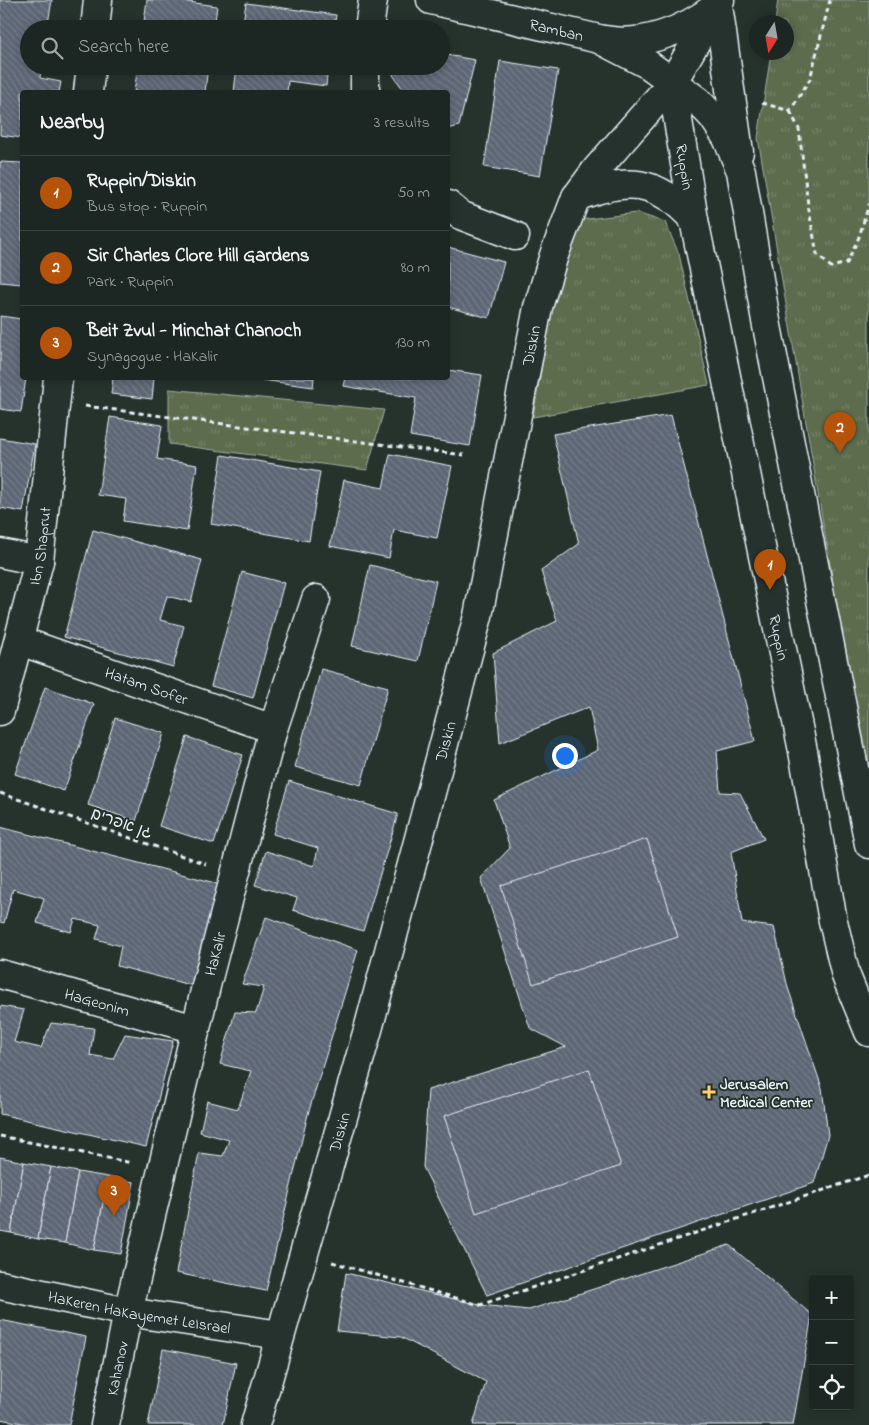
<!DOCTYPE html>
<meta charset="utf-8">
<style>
body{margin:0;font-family:"Indie Flower","Playpen Sans Hebrew",sans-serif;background:#252e2a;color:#f1f3f6}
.controls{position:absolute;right:15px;bottom:15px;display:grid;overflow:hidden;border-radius:5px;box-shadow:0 2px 8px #0003}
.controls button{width:45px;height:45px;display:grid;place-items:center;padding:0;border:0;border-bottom:1px solid #3a4340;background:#1c2622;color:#f1f3f6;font:25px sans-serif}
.compass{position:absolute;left:749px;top:15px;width:45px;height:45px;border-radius:50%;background:#1c2622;box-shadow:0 2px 8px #0003;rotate:191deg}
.you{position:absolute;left:564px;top:755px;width:18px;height:18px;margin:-12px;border:4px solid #fff;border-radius:50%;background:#1a73e8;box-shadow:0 0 0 8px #1a73e833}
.badge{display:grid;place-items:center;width:32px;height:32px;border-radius:50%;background:#b45309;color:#fff;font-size:16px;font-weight:700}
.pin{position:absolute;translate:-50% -41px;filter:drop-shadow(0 1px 2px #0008)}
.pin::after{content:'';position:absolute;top:26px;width:18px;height:15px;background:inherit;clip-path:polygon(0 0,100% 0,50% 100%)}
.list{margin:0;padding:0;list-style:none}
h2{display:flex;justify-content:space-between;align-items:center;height:65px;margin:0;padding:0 20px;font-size:21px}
h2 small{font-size:16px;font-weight:400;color:#a0a5a5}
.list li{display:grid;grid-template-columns:32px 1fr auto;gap:15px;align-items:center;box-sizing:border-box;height:75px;padding:0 20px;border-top:1px solid #3a4340}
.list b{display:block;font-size:19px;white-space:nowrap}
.list p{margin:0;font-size:16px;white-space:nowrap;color:#a0a5a5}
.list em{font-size:16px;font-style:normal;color:#a0a5a5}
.icon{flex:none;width:28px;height:28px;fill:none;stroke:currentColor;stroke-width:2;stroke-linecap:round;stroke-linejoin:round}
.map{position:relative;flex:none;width:869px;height:1425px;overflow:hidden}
.search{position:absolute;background:#1c2622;box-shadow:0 2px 8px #0003;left:20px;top:20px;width:430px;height:55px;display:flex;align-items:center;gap:12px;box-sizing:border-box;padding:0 18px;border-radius:28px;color:#a0a5a5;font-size:19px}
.panel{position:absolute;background:#1c2622;box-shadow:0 2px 8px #0003;left:20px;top:90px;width:430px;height:290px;border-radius:5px}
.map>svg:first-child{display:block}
.park{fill:url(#park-tufts);stroke:#a2aea3}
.building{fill:url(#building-back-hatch);stroke:#e8f1f8}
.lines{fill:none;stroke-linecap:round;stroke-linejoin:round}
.minor-casing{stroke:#e8f1f8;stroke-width:31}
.path{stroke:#e8f1f8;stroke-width:3;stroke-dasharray:5 4;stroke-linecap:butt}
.minor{stroke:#26332d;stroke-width:28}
.poi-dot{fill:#ffd166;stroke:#26332d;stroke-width:2}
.labels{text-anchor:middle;stroke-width:4;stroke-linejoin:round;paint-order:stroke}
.street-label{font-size:16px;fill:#e8f1f8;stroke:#26332d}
.poi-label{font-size:16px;font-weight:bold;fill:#e8f1f8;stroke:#26332d;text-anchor:start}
</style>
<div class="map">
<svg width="869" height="1425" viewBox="0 0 869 1425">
<defs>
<pattern id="park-tufts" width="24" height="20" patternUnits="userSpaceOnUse" patternTransform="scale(1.25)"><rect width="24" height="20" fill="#5d6c4e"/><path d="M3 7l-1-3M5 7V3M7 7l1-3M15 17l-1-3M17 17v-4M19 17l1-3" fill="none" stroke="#748168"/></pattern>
<pattern id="building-back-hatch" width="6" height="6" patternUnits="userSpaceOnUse" patternTransform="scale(1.25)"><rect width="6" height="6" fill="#5d6674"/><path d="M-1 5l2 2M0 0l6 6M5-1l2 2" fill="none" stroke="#747c89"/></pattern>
</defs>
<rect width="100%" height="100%" fill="#26332d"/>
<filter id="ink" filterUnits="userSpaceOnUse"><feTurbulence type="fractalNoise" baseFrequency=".02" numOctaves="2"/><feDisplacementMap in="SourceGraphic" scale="10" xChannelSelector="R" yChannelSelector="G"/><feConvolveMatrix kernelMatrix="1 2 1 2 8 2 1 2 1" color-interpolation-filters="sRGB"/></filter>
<g filter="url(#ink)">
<g class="park">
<path d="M778 0H869V772L837 606 758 138 771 53 786 52V22H775Z"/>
<path d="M636 213 665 222 679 254 709 385 533 417 556 284 579 220Z"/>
<path d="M169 389 384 410 367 470 169 444Z"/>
</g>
<g class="building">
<path d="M0 0H52L47 29H29V66H41L40 78 61 82 59 92H22V138L0 135Z"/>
<path d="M147 0H173L217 6 214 29H143Z"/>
<path d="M246 3 336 15 334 29H242Z"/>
<path d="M441 54 475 60 459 126 448 129V92H405L393 75 396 66H441Z"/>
<path d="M500 61 558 70 540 176 484 167Z"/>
<path d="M138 66H208L205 92H134Z"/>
<path d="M237 66H328L326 86 288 81 287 92H234Z"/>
<path d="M0 162 22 163V284L0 282Z"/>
<path d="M448 247 504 262 489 318 448 307Z"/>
<path d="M0 316 22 319V378H26L21 412 0 409Z"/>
<path d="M448 370 482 375 470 446 410 436 416 398 343 386 345 378H448Z"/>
<path d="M113 378H154L152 399 111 394Z"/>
<path d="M247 378H314L313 387Z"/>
<path d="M671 415 755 741 717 751 720 792 740 793 764 839 731 852 742 923 774 927 788 988 822 1088 828 1135 814 1183 487 1295 423 1167 428 1090 566 1047 530 1028 481 878 510 848 494 800 598 750 589 707 500 743 493 653 557 621 541 571 579 544 553 434Z"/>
<path d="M110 417 162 425 157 459 197 465 187 531 123 521 126 499 98 495Z"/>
<path d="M0 438 35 444 23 512 0 508Z"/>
<path d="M390 454 452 466 437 538 394 530 389 558 330 546 344 480 383 488Z"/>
<path d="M222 455 320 472 309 541 211 524Z"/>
<path d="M93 530 202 560 191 602 167 596 160 620 184 626 173 667 64 637Z"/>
<path d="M370 565 436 581 418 661 352 646Z"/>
<path d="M242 572 284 583 253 698 211 686Z"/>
<path d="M321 669 388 687 361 785 295 767Z"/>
<path d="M45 687 94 704 64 791 15 774Z"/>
<path d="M115 718 164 733 136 821 88 805Z"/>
<path d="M187 737 243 755 214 844 159 826Z"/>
<path d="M289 781 398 814 363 931 293 910 297 898 255 885 266 851 314 866 318 848 273 834Z"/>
<path d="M0 827 220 884 194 986 117 966 121 946 96 939 100 925 75 919 71 932 37 923 44 898 13 889 4 923 0 922Z"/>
<path d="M647 839 678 937 533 984 501 886Z"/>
<path d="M266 917 358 950 308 1114 266 1291 176 1273 199 1153 223 1156 229 1140 200 1132 207 1101 238 1109 251 1071 220 1064 235 1012 256 1013 264 987 242 984Z"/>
<path d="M0 1006 24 1010 14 1042 41 1048 51 1023 94 1028 90 1055 113 1059 125 1034 173 1041 146 1147 0 1114Z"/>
<path d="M589 1069 621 1166 476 1213 444 1116Z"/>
<path d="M0 1157 24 1162 11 1233 0 1231Z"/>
<path d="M24 1162 51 1167 38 1239 11 1233Z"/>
<path d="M51 1167 78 1172 65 1243 38 1239Z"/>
<path d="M78 1172 108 1177 94 1250 65 1243Z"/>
<path d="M108 1177 134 1182 121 1254 94 1250Z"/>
<path d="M729 1245 812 1315 793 1425H473L486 1382 401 1337 337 1331 346 1273 480 1305 529 1310Z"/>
<path d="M0 1320 86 1337 69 1425H33L0 1419Z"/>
<path d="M163 1349 236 1363 223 1425H148Z"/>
</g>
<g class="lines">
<defs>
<g id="minor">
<path id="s1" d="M431 0 599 39 649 65 698 101 713 117 727 138 741 171 766 321 869 844"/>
<path d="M718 5 739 152"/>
<path d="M95 29 98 0"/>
<path d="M369 29 373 0"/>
<path d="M605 40C643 47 685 30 714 8"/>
<path d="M365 66V92"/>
<path id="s2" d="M672 83 694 220 803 751 833 921 846 976 869 1032"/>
<path d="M88 92 91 66"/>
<path d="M576 197C626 177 657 178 694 220"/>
<path d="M448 205 460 215 515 236"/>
<path d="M0 553 39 561"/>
<path id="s3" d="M20 641 273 729"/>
<path id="s4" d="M0 711 39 561 58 378"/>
<path id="s5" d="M0 974 195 1029"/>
<path id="s6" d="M0 1285 128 1312 280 1335"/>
<path id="s7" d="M105 1425 128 1312 207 982 273 729 316 599"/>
<path id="s8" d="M255 1425 369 1026 478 616 538 307 554 255 576 197 596 170 672 83 720 0"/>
</g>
</defs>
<use href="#minor" class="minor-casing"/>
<g class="path">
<path d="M762 103 790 111 810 79 830 0"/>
<path d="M790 111 799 129 808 205 817 254 831 267 847 263 859 237 869 204"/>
<path d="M85 406 464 455"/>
<path d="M0 793 206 864"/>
<path d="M0 1136 132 1163"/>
<path d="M332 1262 480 1305 869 1175"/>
</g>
<use href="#minor" class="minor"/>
</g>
</g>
<path class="poi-dot" d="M706.5 1084.5h5v5h5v5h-5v5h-5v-5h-5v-5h5z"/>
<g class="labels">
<g class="street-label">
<text dy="6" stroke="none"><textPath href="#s1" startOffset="129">Ramban</textPath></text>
<text dy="6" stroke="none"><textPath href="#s2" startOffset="85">Ruppin</textPath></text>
<text dy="6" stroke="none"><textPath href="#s8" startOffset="1115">Diskin</textPath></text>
<text dy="6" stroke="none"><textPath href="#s4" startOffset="170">Ibn Shaprut</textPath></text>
<text dy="6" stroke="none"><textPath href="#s2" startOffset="565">Ruppin</textPath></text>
<text dy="6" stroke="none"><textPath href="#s3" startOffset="134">Hatam Sofer</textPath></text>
<text dy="6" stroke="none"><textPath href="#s8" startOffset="710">Diskin</textPath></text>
<text transform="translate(122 822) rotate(19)" y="6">גן אפרים</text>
<text dy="6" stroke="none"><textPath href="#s7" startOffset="484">HaKalir</textPath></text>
<text dy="6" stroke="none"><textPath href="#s5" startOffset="101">HaGeonim</textPath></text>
<text dy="6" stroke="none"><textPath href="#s8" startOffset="305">Diskin</textPath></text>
<text dy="6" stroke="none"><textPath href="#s6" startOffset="142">HaKeren HaKayemet LeIsrael</textPath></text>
<text dy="6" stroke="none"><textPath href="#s7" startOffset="58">Kahanov</textPath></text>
</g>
<g class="poi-label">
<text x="720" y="1089">Jerusalem<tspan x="720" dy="18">Medical Center</tspan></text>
</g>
</g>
</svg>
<div class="controls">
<button>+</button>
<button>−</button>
<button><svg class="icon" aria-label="locate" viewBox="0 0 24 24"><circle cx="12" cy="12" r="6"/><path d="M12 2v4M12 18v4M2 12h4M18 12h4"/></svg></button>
</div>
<svg class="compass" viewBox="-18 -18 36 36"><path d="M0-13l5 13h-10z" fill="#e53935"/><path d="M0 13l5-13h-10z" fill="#a0a5a5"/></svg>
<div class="you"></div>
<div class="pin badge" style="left:770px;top:590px">1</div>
<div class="pin badge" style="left:840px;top:453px">2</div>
<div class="pin badge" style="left:114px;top:1216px">3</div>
<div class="search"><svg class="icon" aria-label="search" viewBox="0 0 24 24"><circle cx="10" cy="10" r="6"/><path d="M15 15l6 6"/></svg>Search here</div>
<section class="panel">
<h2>Nearby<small>3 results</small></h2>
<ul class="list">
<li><span class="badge">1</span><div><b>Ruppin/Diskin</b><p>Bus stop · Ruppin</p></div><em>50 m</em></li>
<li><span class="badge">2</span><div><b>Sir Charles Clore Hill Gardens</b><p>Park · Ruppin</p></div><em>80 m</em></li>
<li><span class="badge">3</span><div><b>Beit Zvul - Minchat Chanoch</b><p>Synagogue · HaKalir</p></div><em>130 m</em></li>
</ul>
</section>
</div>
